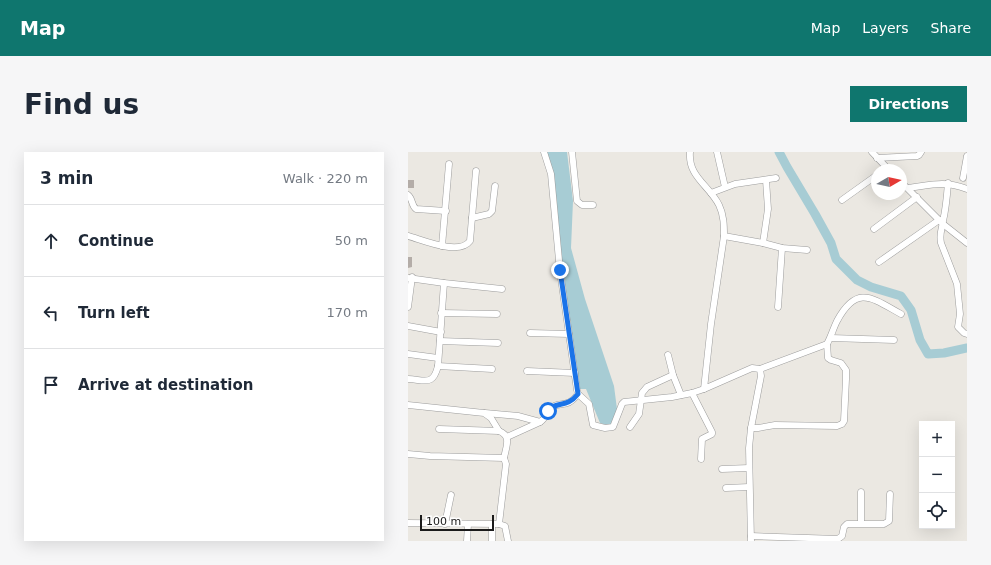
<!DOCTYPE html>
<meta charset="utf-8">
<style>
body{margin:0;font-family:"DejaVu Sans",sans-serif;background:#f6f6f7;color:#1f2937}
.controls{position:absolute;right:12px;bottom:12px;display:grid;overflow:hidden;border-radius:0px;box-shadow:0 4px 16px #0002}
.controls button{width:36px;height:36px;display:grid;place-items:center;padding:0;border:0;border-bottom:1px solid #e0e1e3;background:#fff;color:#1f2937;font:20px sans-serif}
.compass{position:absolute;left:463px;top:12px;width:36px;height:36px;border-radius:50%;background:#fff;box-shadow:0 4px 16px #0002;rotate:81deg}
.scale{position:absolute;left:12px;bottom:10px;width:74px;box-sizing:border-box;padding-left:4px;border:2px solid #1b1b1b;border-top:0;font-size:11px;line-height:14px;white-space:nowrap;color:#1b1b1b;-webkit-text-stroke:3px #fff;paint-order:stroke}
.stop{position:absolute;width:12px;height:12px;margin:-9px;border:3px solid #1a73e8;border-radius:50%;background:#fff}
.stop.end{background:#1a73e8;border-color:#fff;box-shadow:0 1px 4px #0008}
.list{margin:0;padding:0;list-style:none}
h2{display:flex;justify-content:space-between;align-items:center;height:52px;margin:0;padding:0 16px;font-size:17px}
h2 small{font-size:13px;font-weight:400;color:#747a83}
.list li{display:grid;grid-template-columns:26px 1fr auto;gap:12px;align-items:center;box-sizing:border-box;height:72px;padding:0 16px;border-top:1px solid #e0e1e3}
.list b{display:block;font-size:15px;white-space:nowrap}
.list em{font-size:13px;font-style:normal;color:#747a83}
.icon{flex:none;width:22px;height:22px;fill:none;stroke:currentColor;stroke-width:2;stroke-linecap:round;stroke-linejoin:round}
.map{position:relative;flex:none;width:559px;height:389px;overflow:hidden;border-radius:0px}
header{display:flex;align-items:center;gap:24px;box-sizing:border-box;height:56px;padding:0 20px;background:#0f766e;color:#fff}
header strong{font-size:19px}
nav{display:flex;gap:22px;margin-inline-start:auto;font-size:14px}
.intro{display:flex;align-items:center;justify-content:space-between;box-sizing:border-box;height:96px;padding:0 24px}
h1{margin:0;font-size:28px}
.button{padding:10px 18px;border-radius:0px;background:#0f766e;color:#fff;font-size:14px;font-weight:700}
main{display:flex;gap:24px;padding:0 24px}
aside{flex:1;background:#fff;border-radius:0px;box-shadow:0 4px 16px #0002}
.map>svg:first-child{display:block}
.water{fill:#a7ccd4}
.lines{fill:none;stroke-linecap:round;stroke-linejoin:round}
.river{stroke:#a7ccd4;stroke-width:9}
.building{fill:#b4ada8}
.minor-casing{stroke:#9c9c9c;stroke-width:7}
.minor{stroke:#fff;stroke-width:6}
.route{stroke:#1a73e8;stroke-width:5}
</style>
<header>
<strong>Map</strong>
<nav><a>Map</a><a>Layers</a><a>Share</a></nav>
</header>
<div class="intro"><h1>Find us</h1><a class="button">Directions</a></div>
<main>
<aside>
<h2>3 min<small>Walk · 220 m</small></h2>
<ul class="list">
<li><svg class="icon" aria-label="ahead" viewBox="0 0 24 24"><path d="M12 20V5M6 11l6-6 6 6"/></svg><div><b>Continue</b></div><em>50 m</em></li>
<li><svg class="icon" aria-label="left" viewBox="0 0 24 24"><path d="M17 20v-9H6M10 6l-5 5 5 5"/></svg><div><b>Turn left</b></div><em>170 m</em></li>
<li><svg class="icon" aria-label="arrive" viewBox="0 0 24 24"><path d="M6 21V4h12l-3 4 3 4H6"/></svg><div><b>Arrive at destination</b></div></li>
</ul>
</aside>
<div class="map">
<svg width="559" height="389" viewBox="0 0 559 389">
<rect width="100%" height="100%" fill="#ebe8e2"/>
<path class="water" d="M138 0H159L165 49 163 96 177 147 206 234 209 257 202 274 192 271 178 237H172L161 170Z"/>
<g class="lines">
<path class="river" d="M371 0 379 15 407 62 423 91 428 107 449 128 463 135 493 144 503 158 512 188 520 202 536 201 559 196"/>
</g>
<g class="building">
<rect x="0" y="28" width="6" height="8"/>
<path d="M0 105H4V115L0 116Z"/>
</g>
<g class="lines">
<defs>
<g id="minor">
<path d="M136 0 143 22 152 119 169 238 170 242 181 252 185 273 197 276 205 275 214 252 216 250 264 245 284 241 296 237"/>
<path d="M164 0 169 49 174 53H185"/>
<path d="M282 0C280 25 301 33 311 53 316 63 316 74 316 84L303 172 296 237 344 216 352 217 353 224 343 276 341 296 343 389"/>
<path d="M309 0 317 35"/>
<path d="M464 0 481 18"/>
<path d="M469 6 509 4 511 3 513 0"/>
<path d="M555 26 559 4"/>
<path d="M493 30 535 72 559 91"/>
<path d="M540 31C539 44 538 57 535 69 534 78 531 81 533 91L549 132 552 162 550 175 556 181 559 182"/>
<path d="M500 36C523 33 536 28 559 37"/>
<path d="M303 41 327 32 368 26"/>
<path d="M0 43C5 47 3 53 8 57L38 59"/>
<path d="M434 48 469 23"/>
<path d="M64 66 81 62 84 59 87 34"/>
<path d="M466 77 509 45"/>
<path d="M0 84C15 88 51 104 62 89L68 19"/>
<path d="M316 84 355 91 374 96 399 98"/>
<path d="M355 91 360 57 358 28"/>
<path d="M34 94 41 12"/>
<path d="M471 110 531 68"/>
<path d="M0 126 36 131 94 137"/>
<path d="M0 155 4 125"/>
<path d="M370 155 374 96"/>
<path d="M33 161 89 162"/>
<path d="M0 174 33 180"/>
<path d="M122 181 161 182"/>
<path d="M423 186 486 188"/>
<path d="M32 189 90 191"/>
<path d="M0 202 30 206"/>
<path d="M260 203 265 223 273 243"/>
<path d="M30 214 84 217"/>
<path d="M352 217 419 192C423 185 425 177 429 169 449 132 464 146 493 162"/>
<path d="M119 219 167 221"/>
<path d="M0 227C18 228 25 234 30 214L36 131"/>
<path d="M284 241 304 280V282L294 287 293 307"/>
<path d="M0 253 76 261 83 266 91 279"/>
<path d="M77 261 110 264 132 270"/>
<path d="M222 275 231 262 234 241 239 235 265 223"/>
<path d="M343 276H350L367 273 429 274 434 272 436 269 438 227V218L433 211 423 208 420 206 419 192"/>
<path d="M31 277 91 279C104 284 98 295 96 306"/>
<path d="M99 285 132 270C139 266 137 260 143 256 152 248 158 258 170 242"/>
<path d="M0 302 22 304 96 306 98 312 91 372"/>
<path d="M314 317 341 316"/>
<path d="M318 336 341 335"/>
<path d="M0 371 91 372 97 374 100 389"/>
<path d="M453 371V340"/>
<path d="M37 372 43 343"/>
<path d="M343 384 430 387 434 384 436 375 439 372H476L481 369 482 342"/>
<path d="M59 389 60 372"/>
<path d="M84 389V372"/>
</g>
</defs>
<use href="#minor" class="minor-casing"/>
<use href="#minor" class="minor"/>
</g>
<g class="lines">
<path class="route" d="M140 259C149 248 158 257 170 242L152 118"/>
</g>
</svg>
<div class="controls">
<button>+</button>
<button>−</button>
<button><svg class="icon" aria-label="locate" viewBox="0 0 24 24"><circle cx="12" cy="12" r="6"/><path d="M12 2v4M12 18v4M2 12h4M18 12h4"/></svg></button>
</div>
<svg class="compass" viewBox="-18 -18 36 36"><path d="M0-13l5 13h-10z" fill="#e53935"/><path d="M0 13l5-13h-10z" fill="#747a83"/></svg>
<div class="scale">100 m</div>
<div class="stop" style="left:140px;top:259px"></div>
<div class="stop end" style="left:152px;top:118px"></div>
</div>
</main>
